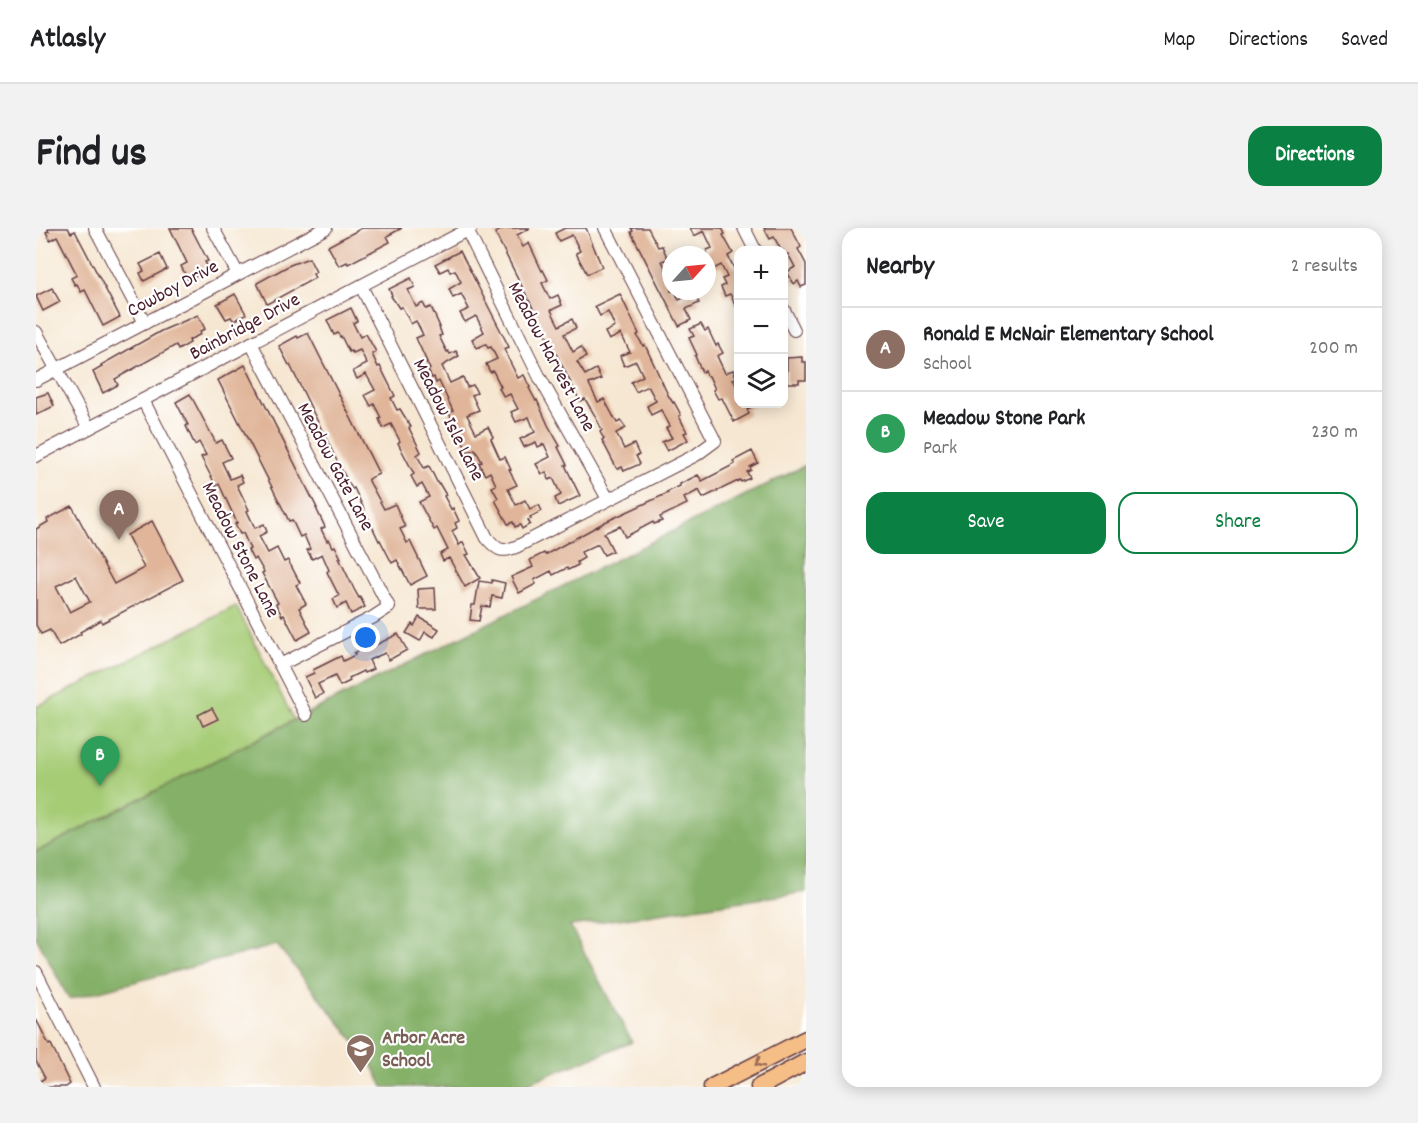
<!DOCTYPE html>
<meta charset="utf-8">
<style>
body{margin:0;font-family:Dekko,sans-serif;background:#f2f2f2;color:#202124}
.controls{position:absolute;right:18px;top:18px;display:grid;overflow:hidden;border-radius:12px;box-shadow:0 3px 15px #0003}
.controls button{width:54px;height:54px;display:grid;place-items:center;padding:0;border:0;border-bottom:2px solid #e0e0e0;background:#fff;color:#202124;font:30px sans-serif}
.compass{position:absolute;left:626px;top:18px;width:54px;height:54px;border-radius:50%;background:#fff;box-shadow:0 3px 15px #0003;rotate:63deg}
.you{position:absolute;left:330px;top:410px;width:21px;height:21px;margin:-15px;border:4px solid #fff;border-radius:50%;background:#1a73e8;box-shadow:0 0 0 9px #1a73e833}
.badge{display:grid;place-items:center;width:39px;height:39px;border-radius:50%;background:#0b8043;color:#fff;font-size:20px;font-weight:700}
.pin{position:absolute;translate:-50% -50px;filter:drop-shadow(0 2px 3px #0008)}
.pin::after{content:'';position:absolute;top:32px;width:21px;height:18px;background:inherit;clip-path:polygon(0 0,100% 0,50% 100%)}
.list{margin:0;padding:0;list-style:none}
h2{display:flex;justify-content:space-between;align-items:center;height:78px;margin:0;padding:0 24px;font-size:26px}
h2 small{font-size:20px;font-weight:400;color:#757577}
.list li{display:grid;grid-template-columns:39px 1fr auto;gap:18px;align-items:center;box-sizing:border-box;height:84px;padding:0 24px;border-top:2px solid #e0e0e0}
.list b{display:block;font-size:22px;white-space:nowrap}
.list p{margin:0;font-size:20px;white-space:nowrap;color:#757577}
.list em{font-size:20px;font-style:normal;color:#757577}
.actions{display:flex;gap:12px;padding:18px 24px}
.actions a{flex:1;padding:14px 0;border:2px solid #0b8043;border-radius:18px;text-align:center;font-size:21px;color:#0b8043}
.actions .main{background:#0b8043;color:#fff}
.icon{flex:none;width:33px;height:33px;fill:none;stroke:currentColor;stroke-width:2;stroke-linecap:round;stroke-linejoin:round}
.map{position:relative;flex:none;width:770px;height:859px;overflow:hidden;border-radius:18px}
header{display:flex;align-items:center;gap:36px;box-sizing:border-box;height:84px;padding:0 30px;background:#fff;border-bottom:2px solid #e0e0e0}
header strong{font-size:28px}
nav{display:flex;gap:33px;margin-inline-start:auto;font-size:21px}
.intro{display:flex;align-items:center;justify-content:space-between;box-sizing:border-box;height:144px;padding:0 36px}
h1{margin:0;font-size:42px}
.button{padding:15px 27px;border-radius:18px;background:#0b8043;color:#fff;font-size:21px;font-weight:700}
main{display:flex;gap:36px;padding:0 36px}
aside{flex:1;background:#fff;border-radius:18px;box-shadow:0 3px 15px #0003}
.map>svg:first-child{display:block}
.green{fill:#a6cc76;stroke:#787650;stroke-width:1.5}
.forest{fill:#84b067;stroke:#676849;stroke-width:1.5}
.building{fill:#e0b599;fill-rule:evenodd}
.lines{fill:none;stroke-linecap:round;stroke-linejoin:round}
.minor-casing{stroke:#643d44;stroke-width:14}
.major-casing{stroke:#643d44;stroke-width:19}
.minor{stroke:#fff;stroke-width:12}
.major{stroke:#f6be87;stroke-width:16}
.oneway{stroke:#976754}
.labels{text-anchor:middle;stroke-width:4.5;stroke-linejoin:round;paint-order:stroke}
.street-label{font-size:20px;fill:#4a1f2b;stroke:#fff}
.education-label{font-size:20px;font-weight:bold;fill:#785e54;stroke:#fff;text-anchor:start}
</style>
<header>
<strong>Atlasly</strong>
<nav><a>Map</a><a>Directions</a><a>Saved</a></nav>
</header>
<div class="intro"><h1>Find us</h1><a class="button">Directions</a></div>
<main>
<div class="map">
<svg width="770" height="859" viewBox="0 0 770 859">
<rect width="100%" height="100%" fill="#fff"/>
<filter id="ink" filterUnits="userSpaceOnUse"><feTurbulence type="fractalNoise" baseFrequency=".0167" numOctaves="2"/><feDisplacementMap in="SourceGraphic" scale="12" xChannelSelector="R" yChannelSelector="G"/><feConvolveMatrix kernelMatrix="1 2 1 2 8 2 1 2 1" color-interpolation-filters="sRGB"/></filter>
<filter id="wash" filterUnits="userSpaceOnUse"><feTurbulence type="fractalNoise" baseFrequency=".008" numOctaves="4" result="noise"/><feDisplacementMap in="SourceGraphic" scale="24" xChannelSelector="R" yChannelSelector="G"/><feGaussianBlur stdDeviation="1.35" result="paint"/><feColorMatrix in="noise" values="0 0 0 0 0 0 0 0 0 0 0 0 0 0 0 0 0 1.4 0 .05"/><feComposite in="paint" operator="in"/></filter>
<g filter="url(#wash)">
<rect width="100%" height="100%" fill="#f6e7d2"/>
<path class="green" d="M200 378 258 492 0 624V479Z"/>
<path class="forest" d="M770 237V664L534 698 596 814 482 859H347L335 834 241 717 33 771 0 709V624L282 480Z"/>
<g id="blocks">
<g class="building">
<path d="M11 0H32L35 5 39 3 84 89 67 98 49 62 45 64 41 56 39 57 35 50 41 47 21 8 14 12 10 4 13 3Z"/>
<path d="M134 0H155L172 33 169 34 173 42 152 52 145 38 151 35Z"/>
<path d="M326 0H366L351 8 354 14 312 36 311 34 303 38 292 18Z"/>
<path d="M468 0H494L481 7 487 19 493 15 506 43 507 42 512 52 506 55 514 71 522 67 526 77 515 82 523 98 536 91 540 100 528 106 537 124 545 119 550 129 541 134 549 147 560 141 565 151 553 156 562 174 568 171 581 195 585 193 590 200 580 205 588 221 598 216 603 227 600 228 604 236 588 243 586 239 581 241 566 212 568 211 564 204 566 202 558 186 549 171 544 173 459 5Z"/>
<path d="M529 0H550L566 39 551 46 540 25 544 23 536 7 523 13 519 5Z"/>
<path d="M595 0H612L622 19 626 18 632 31 626 33 633 47 635 46V63H639L643 72 658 65 663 75 650 81 655 92 643 98 595 4 597 3Z"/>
<path d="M654 0H686L689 6 687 7 697 25 692 28 698 40 702 37V82L694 66 689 68 685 59 689 57 686 51 691 49 685 37 678 41 674 33 671 34V22L676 20 668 3 658 8Z"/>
<path d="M728 0H755L765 19 762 21 770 36V57L765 59 762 53 758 56 751 44 759 39 752 26 747 28V22H745L738 9 734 11Z"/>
<path d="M424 23 473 119 468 121 474 134 482 150 488 147 494 159 493 160 500 173 501 172 512 197 524 218 522 219 531 237H529L544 268 522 278 519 270 525 267 517 250 513 252 510 244 506 246 500 236 514 229 508 216 502 219 500 214 488 219 484 211 499 204 493 189 480 194 475 184 482 181 474 166 468 169 463 160 465 159 457 143 454 144 450 136 461 131 455 119 452 120 450 116 441 120 436 111 448 104 440 88 429 94 424 85 433 81 425 66 417 70 413 61 425 54 419 42 414 44 412 40 404 44 399 36Z"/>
<path d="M124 26 131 41 108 53 104 45 108 43 104 36Z"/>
<path d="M273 30 280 44 277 46 279 50 231 76 221 55 254 37Z"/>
<path d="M375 50 379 59 372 62 380 79 387 75 390 81 395 79 404 99H403L406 107 403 108 411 124 412 123 414 126 420 123 423 128 406 138 414 155 427 149 431 159 437 157 441 165 436 167 443 182 431 187 440 205 452 199 457 209 455 211 464 231 469 229 475 242H473L481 257 472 261 480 277 489 272 494 281 503 277 506 283 494 289 495 291 492 292 494 296 486 301 484 297 479 299 477 294 472 296 459 272 462 270 456 259 460 257 454 244 449 247 443 235 446 234 439 221 432 224 413 185 417 183 403 153 400 155 398 149 396 150 392 142 394 141 390 134H391L380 110 387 107 380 93 375 96 366 79 363 80 355 68 356 67 353 61Z"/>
<path d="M16 60 24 74 7 83 0 68Z"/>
<path d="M199 66 210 86 198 93 195 89 190 91 181 76Z"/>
<path d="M584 66 603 106 601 107 607 118 609 117 632 167 637 175 638 174 645 187 643 188 651 204 648 205 652 212 631 223 626 214 636 210 630 200 634 198 625 182 615 187 611 178 620 173 612 158 600 164 595 154 607 148 600 133 588 138 584 128 594 124 585 106 573 112 569 104 579 99 572 84 564 88 559 78Z"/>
<path d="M315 80 321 93 317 95 324 109 330 106 340 124 336 126 342 139 344 138 359 168 355 170 361 182 364 181 375 199 373 200 385 224 381 227 388 240 393 238 402 256 403 255 410 267 408 268 415 281 417 280 423 293 419 295 421 300 416 303 423 317 427 314 433 326 430 327 444 350 429 359 413 330 407 333 404 326 412 322 401 300 398 302 383 274 393 269 386 256 381 259 375 248 378 246 362 215 364 213 355 196 347 200 343 191 345 190 338 176 335 178 329 167 339 162 330 146 321 151 317 143 331 136 324 122 317 125 315 123 313 124 305 108 304 109 302 105 298 107 291 92Z"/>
<path d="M162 87 169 101 164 103 165 106 153 112 154 115 142 122 140 117 79 151 82 157 67 165 57 144 66 139 65 137 125 103Z"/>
<path d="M665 96 669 103 672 101 680 118 682 116 687 125 681 128 689 145 697 142 701 150 697 151 702 161V176H722L711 181 713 186 698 194 686 170 682 171 677 162 679 161 673 148H671L669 143 666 144 659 128 661 127 653 110 658 108 654 101Z"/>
<path d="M272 105 343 246 332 251 348 281 359 276 369 299 364 301 371 315 374 313 391 348 374 357 361 332 356 335 344 312 343 313 318 260 316 261 303 237 254 137H253L243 118 261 108 262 110Z"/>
<path d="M766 129V134H770V152H763V155H751V130Z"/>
<path d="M209 137 281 280H280L289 299 285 301 291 313 293 311 297 319 299 318 305 330H303L318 361 323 370 324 369 329 379 315 386 310 375 301 380 297 371 303 368 291 344 293 342 286 326 276 331 271 322 274 321 268 307 264 309 256 292 253 293 182 152Z"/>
<path d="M12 165 18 178 0 187V169Z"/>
<path d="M154 166 180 215 186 212 195 230 186 234 194 251 204 247 207 254 201 257 213 282 211 283 219 300 228 296 231 304 223 308 232 325 241 320 248 334 252 332 264 355 260 357 270 376 263 380 275 404 261 412 248 387 246 388 240 376 242 375 226 345 228 344 220 330 217 332 212 322 214 321 207 305 204 306 199 296 201 295 183 256 180 258 165 229 170 227 163 214 159 217 150 198 152 197 140 174Z"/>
<path d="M716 223 722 235 714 239 715 242 711 244 714 250 705 254 704 252 667 270 663 262 648 270 651 276 624 289 626 293 618 296 617 294 589 309 584 298 568 305 577 323 568 327 562 316 545 324 548 330 541 334 542 337 532 342 531 340 517 347 515 343 498 352 500 356 483 365 475 349 497 339 494 332 508 325 509 327 569 294 632 265 631 264 644 258V256L662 247 666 253 699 236 697 233Z"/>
<path d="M36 278 78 356 108 340 91 307 116 293 147 352 66 395 65 392 44 404 45 406 23 418 14 402 5 406 0 397V301L12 294 11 291ZM40 348 54 374 34 384 20 358Z"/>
<path d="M456 352 469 355 466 370 456 368 454 379 446 378 443 393 434 392 436 377H439L443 353 456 355Z"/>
<path d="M399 360 400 381H383L382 361Z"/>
<path d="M383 389 403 401 398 409 389 404 384 413 370 405 376 396 378 398Z"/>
<path d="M362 406 371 422 353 432 349 425 333 432 337 441 328 445 327 443 313 450 314 453 304 458 299 448 282 456 287 466 279 470 269 449 278 445 277 442 305 428 307 433 319 427 318 425 326 421 324 418 336 412 338 418Z"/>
<path d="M176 480 182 491 167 498 162 487Z"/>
<path d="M0 791 13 817 15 816 19 825 34 856 30 859H8L4 853 9 850 0 833Z"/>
</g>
</g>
</g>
<g filter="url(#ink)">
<use href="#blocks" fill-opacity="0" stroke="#643d44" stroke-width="1.5"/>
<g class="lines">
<defs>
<g id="minor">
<path d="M59 0 109 95"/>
<path d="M177 0 202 46"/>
<path d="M708 0 719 22"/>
<path d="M431 2 504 150 572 271"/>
<path d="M325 58 451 310C462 323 466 325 482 318L660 227 679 213 569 0"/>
<path d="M748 82 758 102"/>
<path d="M0 104 53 200"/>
<path d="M215 115 353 379 336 390 244 437"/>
<path d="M0 152 290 0"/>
<path d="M107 172 270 487"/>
<path d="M0 228 435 0"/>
<path d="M0 744 58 859"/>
</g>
<g id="major">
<path d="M676 859 770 811"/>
<path d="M723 859 770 834"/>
</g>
</defs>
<use href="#minor" class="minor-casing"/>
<use href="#major" class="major-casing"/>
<use href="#minor" class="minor"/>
<use href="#major" class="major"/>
</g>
<defs><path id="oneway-chevron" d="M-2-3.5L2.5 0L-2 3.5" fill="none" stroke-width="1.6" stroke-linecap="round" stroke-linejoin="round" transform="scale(1.5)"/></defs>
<use class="oneway" href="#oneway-chevron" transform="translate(723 835) rotate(153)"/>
</g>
<defs>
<symbol id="school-pin" viewBox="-11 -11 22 30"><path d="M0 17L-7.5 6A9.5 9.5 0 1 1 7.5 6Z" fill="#8d6e63" stroke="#fff"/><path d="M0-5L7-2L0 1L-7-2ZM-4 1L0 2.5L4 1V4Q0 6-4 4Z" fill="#fff"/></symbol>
</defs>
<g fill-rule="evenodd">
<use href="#school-pin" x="308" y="804" width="33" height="45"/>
</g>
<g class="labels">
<g class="street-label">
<text transform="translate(136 59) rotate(-28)" y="7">Cowboy Drive</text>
<text transform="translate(208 97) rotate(-28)" y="7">Bainbridge Drive</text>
<text transform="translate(517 128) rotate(62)" y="7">Meadow Harvest Lane</text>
<text transform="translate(414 191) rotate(63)" y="7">Meadow Isle Lane</text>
<text transform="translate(301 238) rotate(62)" y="7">Meadow Gate Lane</text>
<text transform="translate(206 321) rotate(63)" y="7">Meadow Stone Lane</text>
</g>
<g class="education-label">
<text x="346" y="815">Arbor Acre<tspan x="346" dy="23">School</tspan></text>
</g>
</g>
</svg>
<div class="controls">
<button>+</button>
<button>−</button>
<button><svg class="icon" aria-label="layers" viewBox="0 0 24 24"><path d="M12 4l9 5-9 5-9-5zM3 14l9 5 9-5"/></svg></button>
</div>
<svg class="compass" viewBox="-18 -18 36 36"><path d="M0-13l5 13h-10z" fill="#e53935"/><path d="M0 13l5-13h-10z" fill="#757577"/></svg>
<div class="you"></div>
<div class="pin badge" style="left:83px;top:312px;background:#8d6e63">A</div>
<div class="pin badge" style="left:64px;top:558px;background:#2e9e5b">B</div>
</div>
<aside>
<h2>Nearby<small>2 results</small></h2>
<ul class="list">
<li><span class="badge" style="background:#8d6e63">A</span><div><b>Ronald E McNair Elementary School</b><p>School</p></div><em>200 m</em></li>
<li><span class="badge" style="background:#2e9e5b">B</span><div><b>Meadow Stone Park</b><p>Park</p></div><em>230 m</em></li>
</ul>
<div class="actions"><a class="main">Save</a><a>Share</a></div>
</aside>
</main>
